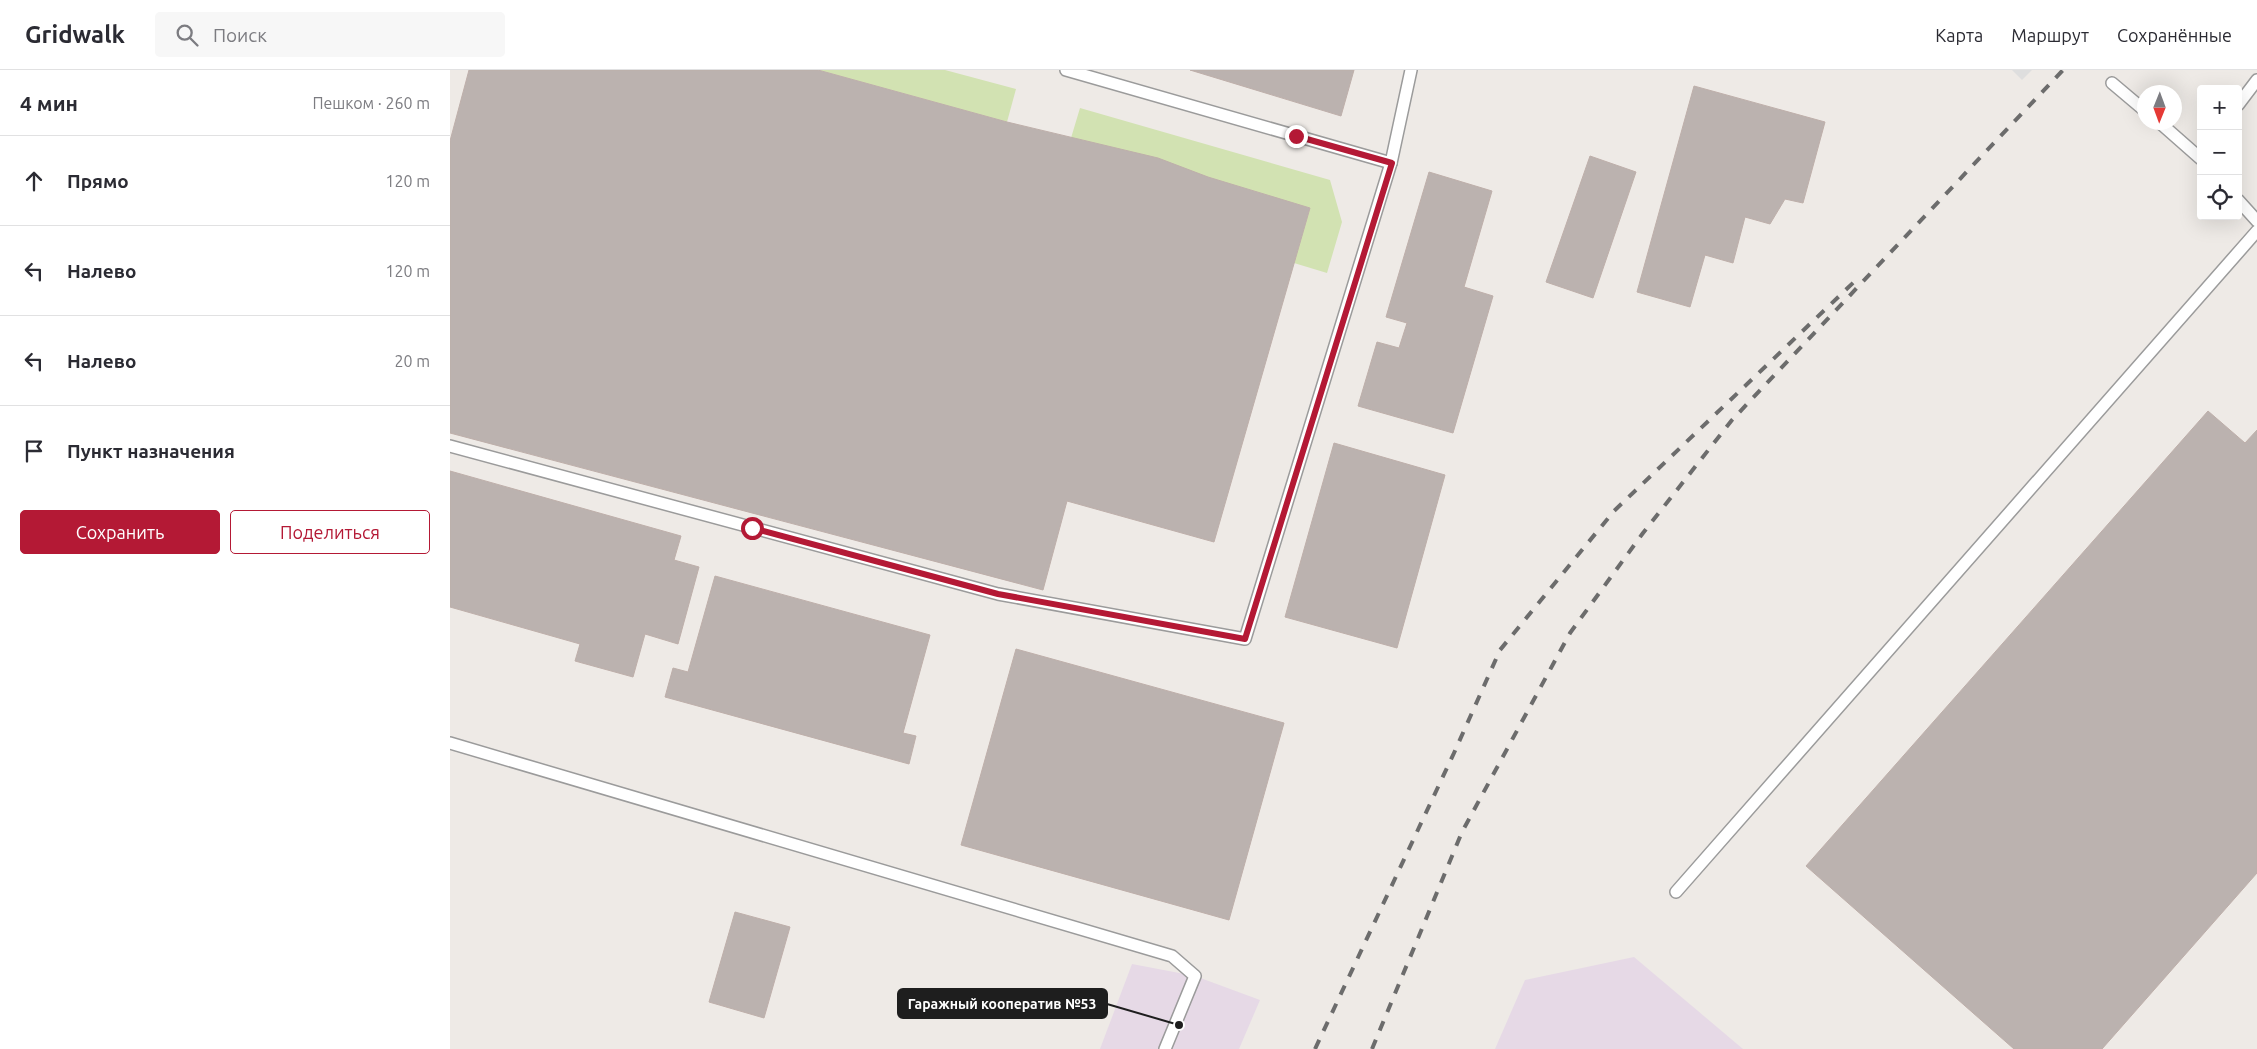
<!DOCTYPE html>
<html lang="ru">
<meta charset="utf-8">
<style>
body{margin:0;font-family:Ubuntu,sans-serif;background:#f7f7f7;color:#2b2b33}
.controls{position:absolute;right:15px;top:15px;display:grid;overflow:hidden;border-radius:5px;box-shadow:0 5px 20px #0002}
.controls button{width:45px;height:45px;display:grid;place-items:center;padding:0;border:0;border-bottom:1px solid #e1e1e2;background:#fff;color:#2b2b33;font:25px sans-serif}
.compass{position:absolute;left:1687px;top:15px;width:45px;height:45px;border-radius:50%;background:#fff;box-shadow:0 5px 20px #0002;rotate:181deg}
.stop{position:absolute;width:15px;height:15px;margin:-11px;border:4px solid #b41935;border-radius:50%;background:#fff}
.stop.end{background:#b41935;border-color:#fff;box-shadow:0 1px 5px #0008}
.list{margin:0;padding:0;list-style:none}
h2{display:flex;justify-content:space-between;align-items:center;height:65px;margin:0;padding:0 20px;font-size:21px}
h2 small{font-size:16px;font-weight:400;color:#7c7c81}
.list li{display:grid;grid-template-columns:32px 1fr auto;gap:15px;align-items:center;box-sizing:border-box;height:90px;padding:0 20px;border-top:1px solid #e1e1e2}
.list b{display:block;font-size:19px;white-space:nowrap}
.list em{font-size:16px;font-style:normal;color:#7c7c81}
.actions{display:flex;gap:10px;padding:15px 20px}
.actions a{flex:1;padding:11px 0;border:1px solid #b41935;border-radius:5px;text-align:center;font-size:18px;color:#b41935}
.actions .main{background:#b41935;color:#fff}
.icon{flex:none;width:28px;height:28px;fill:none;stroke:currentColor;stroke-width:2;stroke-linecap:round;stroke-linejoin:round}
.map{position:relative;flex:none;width:1807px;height:979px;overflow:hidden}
header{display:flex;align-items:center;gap:30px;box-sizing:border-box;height:70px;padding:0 25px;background:#fff;border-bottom:1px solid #e1e1e2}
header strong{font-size:24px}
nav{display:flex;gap:28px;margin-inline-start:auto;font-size:18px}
.search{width:350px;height:45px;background:#f7f7f7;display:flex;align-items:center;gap:12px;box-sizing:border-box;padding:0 18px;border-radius:5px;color:#7c7c81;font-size:19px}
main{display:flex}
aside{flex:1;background:#fff}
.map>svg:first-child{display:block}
.industrial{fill:#e6d9e6}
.grass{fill:#d2e2b2}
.parking{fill:#dedede}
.building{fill:#bbb2af;stroke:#beafaa}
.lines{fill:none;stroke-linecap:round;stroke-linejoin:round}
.lane-casing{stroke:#9b9b9b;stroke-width:14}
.lane{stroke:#fff;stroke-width:11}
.rail{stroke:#6c6c6c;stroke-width:4;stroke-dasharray:10 10;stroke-linecap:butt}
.route{stroke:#b41935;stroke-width:6}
.leader{fill:none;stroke:#1e1e1e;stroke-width:2}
.callout-dot{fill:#1e1e1e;stroke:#fff;stroke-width:2}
.callout{fill:#1e1e1e;stroke:#1e1e1e;stroke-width:2}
.callout-label{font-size:14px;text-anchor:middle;font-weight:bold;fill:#fff}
</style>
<header>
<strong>Gridwalk</strong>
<div class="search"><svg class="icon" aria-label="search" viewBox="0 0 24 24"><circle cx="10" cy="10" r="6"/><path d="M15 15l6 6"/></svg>Поиск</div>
<nav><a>Карта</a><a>Маршрут</a><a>Сохранённые</a></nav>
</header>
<main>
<aside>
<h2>4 мин<small>Пешком · 260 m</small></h2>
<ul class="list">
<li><svg class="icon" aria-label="ahead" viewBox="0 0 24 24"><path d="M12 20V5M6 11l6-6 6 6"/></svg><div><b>Прямо</b></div><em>120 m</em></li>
<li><svg class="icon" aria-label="left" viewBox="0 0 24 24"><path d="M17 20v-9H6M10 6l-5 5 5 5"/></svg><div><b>Налево</b></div><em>120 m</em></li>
<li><svg class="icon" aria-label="left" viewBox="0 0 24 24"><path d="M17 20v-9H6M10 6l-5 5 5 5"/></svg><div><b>Налево</b></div><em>20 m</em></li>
<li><svg class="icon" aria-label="arrive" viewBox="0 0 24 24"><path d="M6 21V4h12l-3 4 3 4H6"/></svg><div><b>Пункт назначения</b></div></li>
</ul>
<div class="actions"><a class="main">Сохранить</a><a>Поделиться</a></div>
</aside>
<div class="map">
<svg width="1807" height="979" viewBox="0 0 1807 979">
<rect width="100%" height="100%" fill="#eeeae6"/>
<g class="industrial">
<path d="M1184 887 1293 979H1045L1075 910Z"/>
<path d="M682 894 745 906 810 930 789 979H650Z"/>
</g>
<g class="grass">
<path d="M368 0H495L566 19 557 52Z"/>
<path d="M630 38 880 110 892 152 877 203 844 193 860 138 621 68Z"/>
</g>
<path class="parking" d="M1562 0H1582L1572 10Z"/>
<g class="building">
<path d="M19 0H368L557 52 708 88 758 107 860 138 764 472 617 431 593 520 0 363V71Z"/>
<path d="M740 0H904L891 46Z"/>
<path d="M1244 16 1375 52 1353 133 1335 129 1320 154 1295 147 1283 193 1255 185 1240 237 1187 222Z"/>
<path d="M1140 86 1186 102 1143 228 1096 212Z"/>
<path d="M979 102 1042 121 1014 217 1043 226 1003 363 908 336 927 272 949 278 957 253 936 247Z"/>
<path d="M1758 341 1795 373 1807 360V803L1652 979H1564L1356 796Z"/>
<path d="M884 373 995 405 947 578 835 547Z"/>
<path d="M0 401 231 466 224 490 249 497 228 574 195 564 183 607 125 591 130 574 0 537Z"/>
<path d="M265 506 480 565 453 663 466 666 459 694 215 627 223 598 238 602Z"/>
<path d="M566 579 834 653 779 850 511 775Z"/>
<path d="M285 842 340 857 314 948 259 932Z"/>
</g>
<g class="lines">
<defs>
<g id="lane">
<path d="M616 0 941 93"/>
<path d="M1662 13 1694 40"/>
<path d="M1788 35 1807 10"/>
<path d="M1709 52 1751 89"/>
<path d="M1788 130 1807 151"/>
<path d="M0 376 548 524 795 569 941 93 961 0"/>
<path d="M0 673 722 886 745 906 715 979"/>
<path d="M1226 822 1807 161"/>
</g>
</defs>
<use href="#lane" class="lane-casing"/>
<use href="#lane" class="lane"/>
<g class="rail">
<path d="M865 979 1004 683 1050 580 1164 441 1405 211"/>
<path d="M922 979 1012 762 1120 563 1193 463 1282 350 1613 0"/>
</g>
</g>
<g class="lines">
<path class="route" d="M302 458 548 524 795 569 942 93 846 66"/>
</g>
<path class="leader" d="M729 955L657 934"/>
<circle class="callout-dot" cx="729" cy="955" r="5"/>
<rect class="callout" x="448" y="919" width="209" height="29" rx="5"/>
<g class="callout-label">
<text x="552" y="939">Гаражный кооператив №53</text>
</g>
</svg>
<div class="controls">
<button>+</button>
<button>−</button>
<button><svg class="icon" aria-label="locate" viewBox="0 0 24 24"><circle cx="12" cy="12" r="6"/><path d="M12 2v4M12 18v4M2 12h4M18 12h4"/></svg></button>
</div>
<svg class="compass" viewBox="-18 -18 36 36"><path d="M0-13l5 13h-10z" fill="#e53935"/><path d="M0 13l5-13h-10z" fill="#7c7c81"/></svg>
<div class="stop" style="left:302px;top:458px"></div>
<div class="stop end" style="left:846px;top:66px"></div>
</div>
</main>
